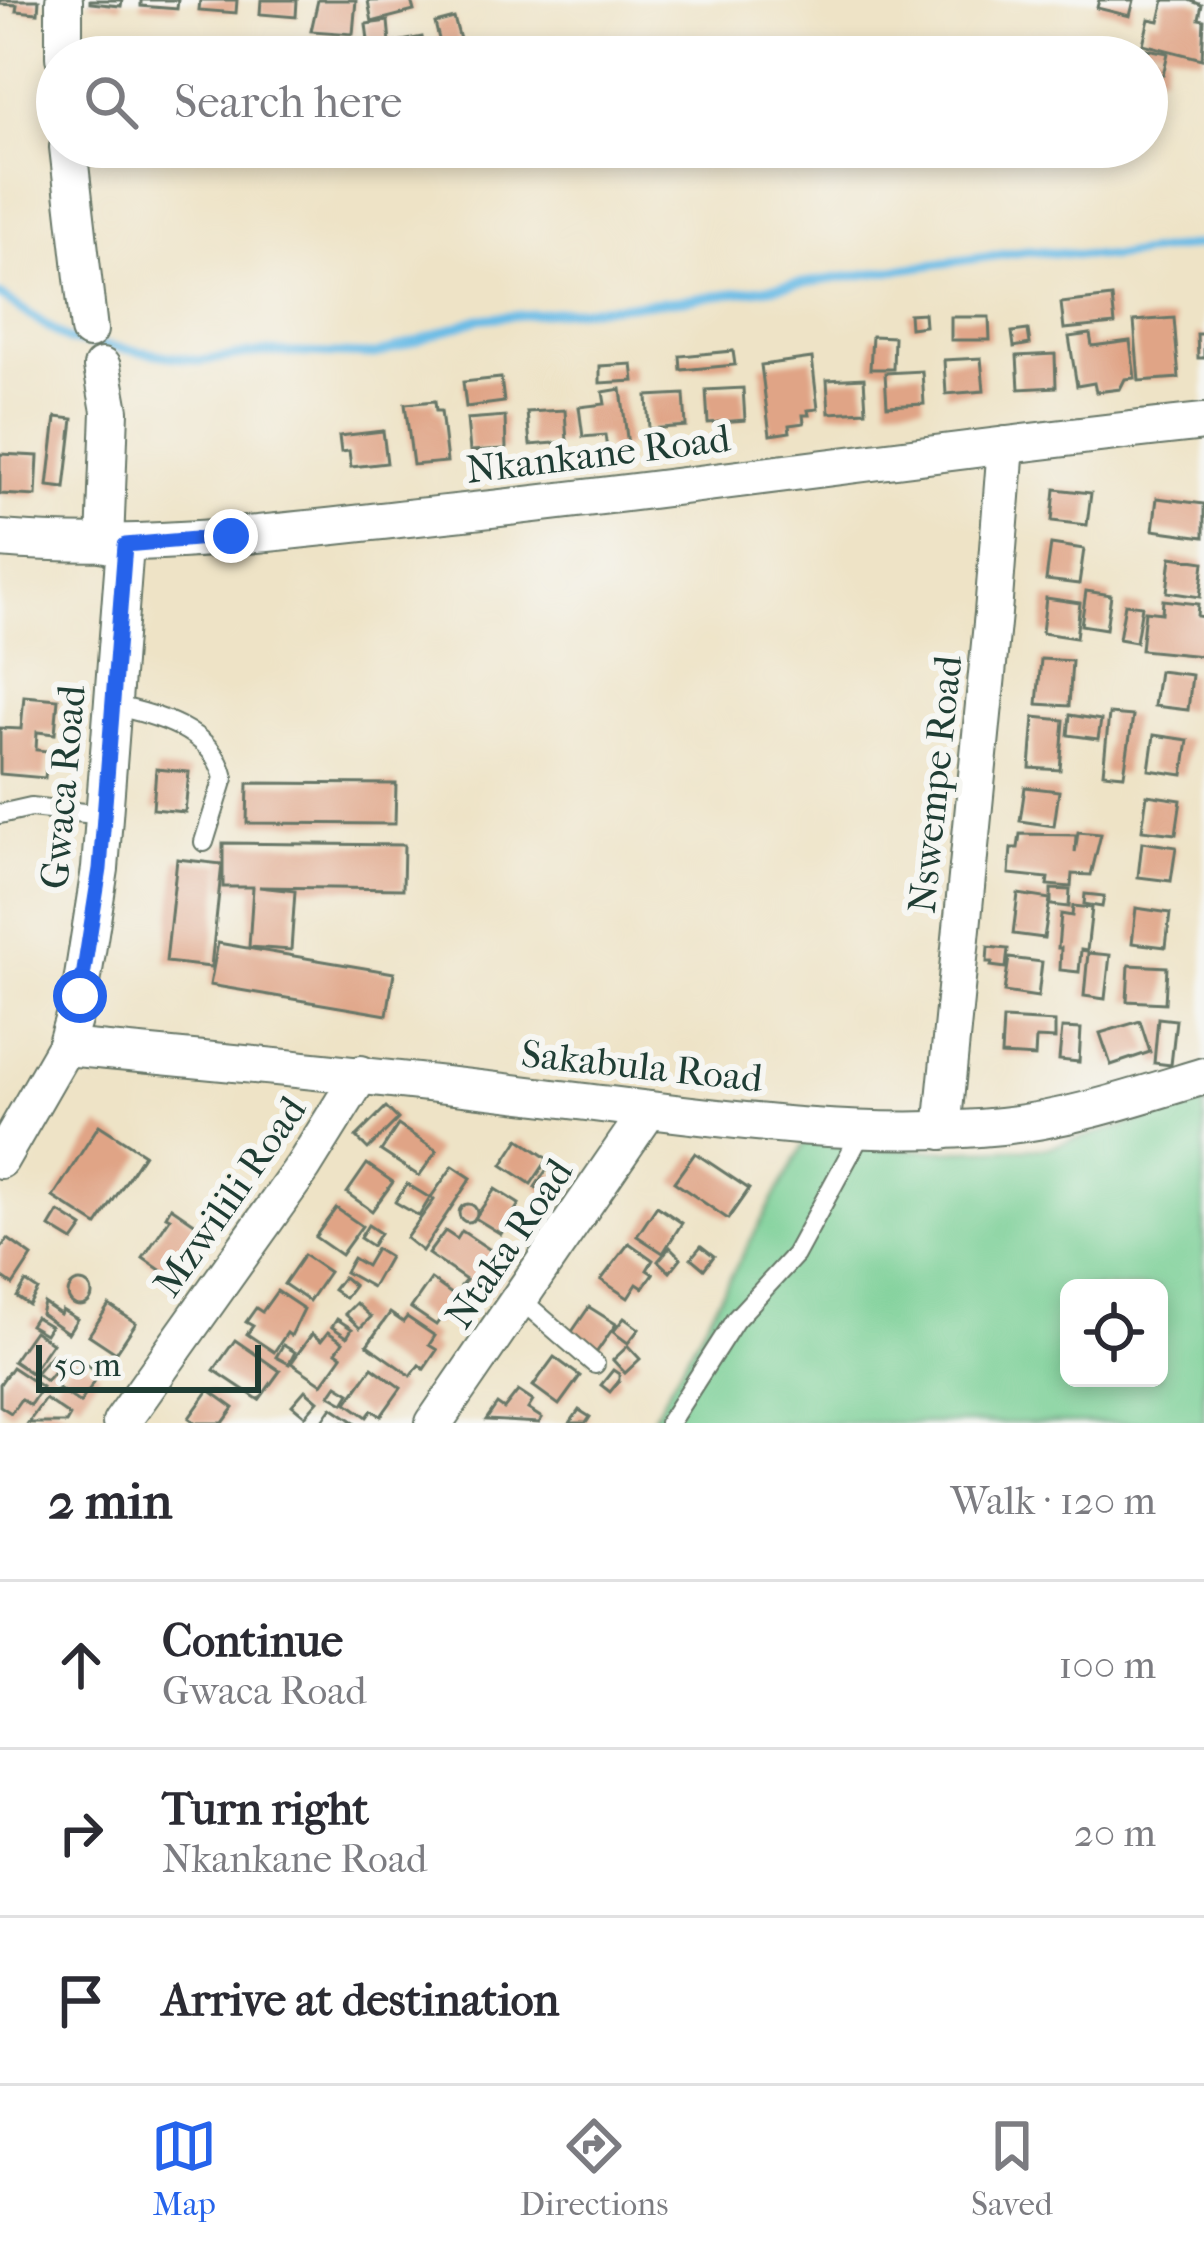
<!DOCTYPE html>
<meta charset="utf-8">
<style>
body{margin:0;font-family:"IM FELL French Canon",serif;background:#f2f2f3;color:#2b2b33}
.controls{position:absolute;right:36px;bottom:36px;display:grid;overflow:hidden;border-radius:18px;box-shadow:0 6px 18px #0003}
.controls button{width:108px;height:108px;display:grid;place-items:center;padding:0;border:0;border-bottom:3px solid #e1e1e2;background:#fff;color:#2b2b33;font:60px sans-serif}
.scale{position:absolute;left:36px;bottom:30px;width:225px;box-sizing:border-box;padding-left:12px;border:6px solid #1f3d34;border-top:0;font-size:33px;line-height:42px;white-space:nowrap;color:#1f3d34;-webkit-text-stroke:9px #f6f6f2;paint-order:stroke}
.stop{position:absolute;width:36px;height:36px;margin:-27px;border:9px solid #2563eb;border-radius:50%;background:#fff}
.stop.end{background:#2563eb;border-color:#fff;box-shadow:0 3px 12px #0008}
.list{margin:0;padding:0;list-style:none}
h2{display:flex;justify-content:space-between;align-items:center;height:156px;margin:0;padding:0 48px;font-size:51px}
h2 small{font-size:39px;font-weight:400;color:#7c7c81}
.list li{display:grid;grid-template-columns:78px 1fr auto;gap:36px;align-items:center;box-sizing:border-box;height:168px;padding:0 48px;border-top:3px solid #e1e1e2}
.list b{display:block;font-size:45px;white-space:nowrap}
.list p{margin:0;font-size:39px;white-space:nowrap;color:#7c7c81}
.list em{font-size:39px;font-style:normal;color:#7c7c81}
.icon{flex:none;width:66px;height:66px;fill:none;stroke:currentColor;stroke-width:2;stroke-linecap:round;stroke-linejoin:round}
.map{position:relative;flex:none;width:1204px;height:1423px;overflow:hidden}
.search{position:absolute;background:#fff;box-shadow:0 6px 18px #0003;left:36px;right:36px;top:36px;height:132px;display:flex;align-items:center;gap:30px;box-sizing:border-box;padding:0 42px;border-radius:66px;color:#7c7c81;font-size:45px}
.sheet{height:660px;background:#fff}
nav{display:flex;justify-content:space-around;align-items:center;box-sizing:border-box;height:168px;border-top:3px solid #e1e1e2;background:#fff;font-size:33px;color:#7c7c81}
nav a{display:grid;justify-items:center;gap:6px}
nav .on{color:#2563eb}
.map>svg:first-child{display:block}
.green{fill:#75cd92;stroke:#4a8563;stroke-width:3;fill-rule:evenodd}
.lines{fill:none;stroke-linecap:round;stroke-linejoin:round}
.stream{stroke:#6bbce6;stroke-width:9}
.building{fill:#e0a486}
.service-casing{stroke:#677767;stroke-width:22}
.minor-casing{stroke:#677767;stroke-width:40}
.service{stroke:#fff;stroke-width:18}
.minor{stroke:#fff;stroke-width:36}
.route{stroke:#2563eb;stroke-width:15}
.labels{text-anchor:middle;stroke-width:12;stroke-linejoin:round;paint-order:stroke}
.street-label{font-size:39px;fill:#1f3d34;stroke:#f6f6f2}
</style>
<div class="map">
<svg width="1204" height="1423" viewBox="0 0 1204 1423">
<rect width="100%" height="100%" fill="#f6f6f2"/>
<filter id="ink" filterUnits="userSpaceOnUse"><feTurbulence type="fractalNoise" baseFrequency=".00833" numOctaves="2"/><feDisplacementMap in="SourceGraphic" scale="24" xChannelSelector="R" yChannelSelector="G"/><feConvolveMatrix kernelMatrix="1 2 1 2 8 2 1 2 1" color-interpolation-filters="sRGB"/></filter>
<filter id="wash" filterUnits="userSpaceOnUse"><feTurbulence type="fractalNoise" baseFrequency=".004" numOctaves="4" result="noise"/><feDisplacementMap in="SourceGraphic" scale="48" xChannelSelector="R" yChannelSelector="G"/><feGaussianBlur stdDeviation="2.7" result="paint"/><feColorMatrix in="noise" values="0 0 0 0 0 0 0 0 0 0 0 0 0 0 0 0 0 1.4 0 .05"/><feComposite in="paint" operator="in"/></filter>
<g filter="url(#wash)">
<rect width="100%" height="100%" fill="#eee3c6"/>
<path class="green" d="M1204 1103V1423H650L805 1142 933 1151 1046 1148ZM1069 1288H1159V1378H1069Z"/>
<g class="lines">
<path class="stream" d="M0 295 68 340 200 361 264 352 376 355 478 319 684 300 1028 251 1111 257 1204 244"/>
</g>
<g id="blocks">
<g class="building">
<path d="M0 0H39L38 13 16 11 17 5 0 4Z"/>
<path d="M90 0H122L121 6 90 3Z"/>
<path d="M141 0H178L177 9 141 6Z"/>
<path d="M200 0H237L236 13 199 10Z"/>
<path d="M261 0H297L296 17 260 14Z"/>
<path d="M318 0H356L353 34 311 31Z"/>
<path d="M411 0 414 11 372 22 368 1Z"/>
<path d="M1099 0H1134L1130 16 1097 8Z"/>
<path d="M1164 0H1189L1202 5 1199 19 1204 20 1202 59 1143 44 1149 19 1159 21Z"/>
<path d="M454 18 463 50 443 55 435 23Z"/>
<path d="M388 21 390 43 382 44 383 54 370 56 366 24Z"/>
<path d="M422 37 426 57H394L392 43Z"/>
<path d="M1136 47 1168 53 1163 75 1147 72V57H1134Z"/>
<path d="M1112 297 1115 324 1064 329 1061 303Z"/>
<path d="M924 313 925 326 910 328 909 314Z"/>
<path d="M951 317H989L990 340H951Z"/>
<path d="M1174 318 1179 378 1139 381 1134 321Z"/>
<path d="M1028 330 1030 344 1014 347 1012 332Z"/>
<path d="M1090 334 1092 346 1130 341 1135 378 1125 379 1120 389 1096 392 1094 383 1077 386 1069 337Z"/>
<path d="M1197 334H1204V358H1198Z"/>
<path d="M872 336 894 337 893 369H870Z"/>
<path d="M733 351 735 365 681 370 680 356Z"/>
<path d="M1055 354 1056 387 1019 389 1017 356Z"/>
<path d="M812 358 818 409 808 410 809 415H803L804 423 789 425 790 432 770 435 761 365Z"/>
<path d="M981 358 984 391 946 394 944 360Z"/>
<path d="M632 364 634 381 600 383V366Z"/>
<path d="M922 371 924 404 887 406 885 373Z"/>
<path d="M501 378 504 402 466 407 463 382Z"/>
<path d="M864 378 866 411 829 413 827 380Z"/>
<path d="M743 388 745 420 708 423 706 390Z"/>
<path d="M621 389 628 446 607 449 605 435 583 437 579 407 605 404 603 392Z"/>
<path d="M684 394 686 426 649 429 647 396Z"/>
<path d="M435 401 436 411H441L447 462 413 465 405 404Z"/>
<path d="M565 410 567 442 530 445 527 412Z"/>
<path d="M505 416 506 449 470 451 467 419Z"/>
<path d="M56 417 73 419 65 488 48 486Z"/>
<path d="M383 431 387 463 351 467 349 451 341 452 339 436Z"/>
<path d="M0 454 38 456 36 496 0 494Z"/>
<path d="M1055 489 1091 493 1087 525 1052 521Z"/>
<path d="M1157 498 1204 504V537L1153 530Z"/>
<path d="M1051 544 1084 549 1079 584 1046 580Z"/>
<path d="M1171 557 1204 562 1200 597 1167 592Z"/>
<path d="M1086 591 1111 595 1106 629 1081 625Z"/>
<path d="M1046 598 1080 603 1076 638 1042 633Z"/>
<path d="M1163 600 1198 604 1197 616 1204 617 1203 656 1141 650 1145 611 1162 613Z"/>
<path d="M1125 604 1142 606 1136 642 1119 639Z"/>
<path d="M1041 659 1072 661 1069 706 1037 704Z"/>
<path d="M1159 671 1192 675 1188 710 1154 706Z"/>
<path d="M24 696 58 699 55 734 37 732 36 750 48 751 45 778 0 774V728L21 729Z"/>
<path d="M1109 714 1133 716 1124 775 1103 773Z"/>
<path d="M1070 715 1101 720 1098 739 1068 735Z"/>
<path d="M1034 717 1064 720 1060 770 1030 768Z"/>
<path d="M1154 735 1188 740 1183 775 1149 770Z"/>
<path d="M156 769 189 772 185 812 153 809Z"/>
<path d="M248 783 396 784 395 824 247 823Z"/>
<path d="M1025 787 1059 791 1054 826 1020 821Z"/>
<path d="M1147 795 1181 800 1176 834 1142 830Z"/>
<path d="M1078 832 1101 834 1091 875 1072 874 1071 887 1047 885 1048 878 1009 874 1011 848H1018L1020 834 1076 835 1075 853Z"/>
<path d="M1142 842 1176 847 1171 881 1138 877Z"/>
<path d="M223 843 404 845 403 889 259 887 295 891 291 950 249 947 253 887H223Z"/>
<path d="M177 859 222 864 211 967 166 962Z"/>
<path d="M1051 889 1070 890 1069 907 1051 905Z"/>
<path d="M1018 894 1050 899 1044 938 1013 934Z"/>
<path d="M1085 894 1104 896 1102 907 1084 904Z"/>
<path d="M1073 906 1092 908 1087 951 1081 950 1079 972 1060 970 1061 948H1058L1061 914 1072 916Z"/>
<path d="M1136 908 1170 913 1166 947 1132 943Z"/>
<path d="M218 943 394 973 387 1015 210 985Z"/>
<path d="M988 947 1008 949 1006 968 991 966 992 962H987Z"/>
<path d="M1088 953 1110 955 1105 999 1084 996Z"/>
<path d="M1009 958 1042 962 1038 997 1004 992Z"/>
<path d="M1129 965 1167 967 1165 1003 1127 1001Z"/>
<path d="M1158 1018 1176 1020 1171 1065 1154 1063Z"/>
<path d="M1003 1019 1055 1022V1039L1036 1038 1035 1057 1001 1055Z"/>
<path d="M1140 1021 1150 1052 1111 1065 1100 1033Z"/>
<path d="M1062 1028 1081 1029 1079 1062 1059 1060Z"/>
<path d="M386 1107 398 1119 368 1149 356 1137Z"/>
<path d="M99 1125 144 1154 97 1225 53 1197Z"/>
<path d="M398 1125 437 1151 419 1176 381 1151Z"/>
<path d="M519 1139 548 1159 531 1184 502 1165Z"/>
<path d="M695 1153 749 1189 728 1219 674 1182Z"/>
<path d="M367 1164 393 1182 372 1211 347 1193Z"/>
<path d="M453 1166 471 1178 422 1251 406 1238 434 1200 431 1197Z"/>
<path d="M547 1169 560 1178 548 1196 535 1187Z"/>
<path d="M407 1184 430 1198 419 1216 395 1202Z"/>
<path d="M495 1189 519 1204 501 1234 475 1218Z"/>
<circle cx="468" cy="1213" r="9"/>
<path d="M657 1206 682 1223 663 1253 637 1236Z"/>
<path d="M171 1207 206 1231 192 1252 187 1249 169 1276 143 1258 170 1218 166 1216Z"/>
<path d="M336 1208 362 1226 341 1255 315 1237Z"/>
<path d="M59 1212 83 1227 73 1241 50 1227Z"/>
<path d="M368 1225 380 1233 372 1246 360 1238Z"/>
<path d="M445 1231 457 1239 462 1231 510 1263 484 1301 461 1286 466 1280 428 1254Z"/>
<path d="M8 1239 32 1256 13 1285 0 1276V1249Z"/>
<path d="M629 1243 653 1260 647 1270 653 1274 643 1288 637 1284 628 1298 601 1280Z"/>
<path d="M701 1246 714 1256 704 1269 691 1258Z"/>
<path d="M670 1247 681 1258 670 1272 658 1261Z"/>
<path d="M376 1249 389 1257 372 1287 345 1272 353 1258 366 1266Z"/>
<path d="M304 1255 329 1272 309 1301 284 1284Z"/>
<path d="M343 1277 354 1286 345 1298 333 1290Z"/>
<path d="M431 1279 456 1297 436 1325 411 1308Z"/>
<circle cx="80" cy="1294" r="12"/>
<path d="M26 1282 38 1290 29 1305 17 1297Z"/>
<path d="M277 1291 304 1309 291 1336 287 1333 274 1352 247 1334 253 1326 246 1322 256 1308 262 1312Z"/>
<path d="M44 1303 60 1314 62 1310 77 1319 68 1333 41 1314Z"/>
<path d="M356 1303 371 1317 360 1328 345 1314Z"/>
<path d="M109 1305 136 1323 116 1353 89 1335Z"/>
<path d="M589 1307 616 1324 596 1353 569 1336Z"/>
<path d="M390 1313 403 1322 407 1317 435 1336 429 1345 437 1350 424 1369 419 1365 411 1376 367 1345Z"/>
<path d="M35 1317 50 1326 45 1334 30 1325Z"/>
<path d="M624 1318 639 1329 628 1343 613 1332Z"/>
<path d="M337 1319 352 1329 347 1337 332 1327Z"/>
<path d="M34 1331 52 1343 31 1373 13 1361Z"/>
<path d="M328 1332 343 1342 336 1352 342 1356 322 1384 291 1363 312 1334 321 1341Z"/>
<path d="M235 1340 280 1371 259 1400 214 1370Z"/>
<path d="M283 1345 295 1352 289 1364 276 1357Z"/>
<path d="M628 1346 640 1359 625 1373 613 1360Z"/>
<path d="M51 1355 61 1363 46 1381 36 1373Z"/>
<path d="M74 1356 100 1373 80 1403 54 1385Z"/>
<path d="M554 1357 580 1376 559 1405 533 1386Z"/>
<path d="M12 1367 42 1387 30 1405 21 1399 11 1413 0 1406V1384Z"/>
<path d="M372 1367 401 1388 381 1416 372 1410 367 1417 347 1403Z"/>
<path d="M613 1370 619 1374V1381L610 1392 601 1385Z"/>
<path d="M337 1385 350 1393 344 1403 330 1395Z"/>
<path d="M209 1390 234 1408 223 1423H196L189 1418Z"/>
<path d="M305 1390 318 1401 305 1416 292 1405Z"/>
<path d="M518 1391 533 1401 528 1409 542 1418 539 1423 486 1420 497 1404 504 1409Z"/>
<path d="M45 1399 70 1416 66 1423H28Z"/>
<path d="M332 1407 356 1423H321Z"/>
<path d="M579 1410 590 1417 586 1423H570Z"/>
</g>
</g>
</g>
<g filter="url(#ink)">
<use href="#blocks" fill-opacity="0" stroke="#677767" stroke-width="3"/>
<g class="lines">
<defs>
<g id="service">
<path d="M111 705C154 714 213 729 224 778L204 842"/>
<path d="M0 814 31 807 103 815"/>
<path d="M520 1299 595 1364"/>
<path d="M669 1423 735 1320 795 1255 864 1128"/>
</g>
<g id="minor">
<path d="M64 57V0"/>
<path d="M68 147 89 330"/>
<path d="M102 367 110 411 105 544"/>
<path d="M0 539C140 551 278 532 417 517 680 490 941 450 1204 422"/>
<path d="M65 1047C226 1062 386 1077 546 1097 693 1115 854 1141 1001 1126 1070 1119 1138 1096 1204 1076"/>
<path d="M942 1131 993 613 1006 445"/>
<path d="M0 1160 65 1047 80 996 100 869 125 545"/>
<path d="M121 1423 303 1167 361 1074"/>
<path d="M434 1423 649 1110"/>
</g>
</defs>
<use href="#service" class="service-casing"/>
<use href="#minor" class="minor-casing"/>
<use href="#service" class="service"/>
<use href="#minor" class="minor"/>
</g>
</g>
<g class="lines" filter="url(#ink)">
<path class="route" d="M80 996 100 869 125 545 231 536"/>
</g>
<g class="labels">
<g class="street-label">
<text transform="translate(598 453) rotate(-7)" y="14">Nkankane Road</text>
<text transform="translate(934 784) rotate(-84)" y="14">Nswempe Road</text>
<text transform="translate(62 787) rotate(-85)" y="14">Gwaca Road</text>
<text transform="translate(642 1065) rotate(6)" y="14">Sakabula Road</text>
<text transform="translate(229 1196) rotate(-55)" y="14">Mzwilili Road</text>
<text transform="translate(508 1243) rotate(-56)" y="14">Ntaka Road</text>
</g>
</g>
</svg>
<div class="controls">
<button><svg class="icon" aria-label="locate" viewBox="0 0 24 24"><circle cx="12" cy="12" r="6"/><path d="M12 2v4M12 18v4M2 12h4M18 12h4"/></svg></button>
</div>
<div class="scale">50 m</div>
<div class="stop" style="left:80px;top:996px"></div>
<div class="stop end" style="left:231px;top:536px"></div>
<div class="search"><svg class="icon" aria-label="search" viewBox="0 0 24 24"><circle cx="10" cy="10" r="6"/><path d="M15 15l6 6"/></svg>Search here</div>
</div>
<section class="sheet">
<h2>2 min<small>Walk · 120 m</small></h2>
<ul class="list">
<li><svg class="icon" aria-label="ahead" viewBox="0 0 24 24"><path d="M12 20V5M6 11l6-6 6 6"/></svg><div><b>Continue</b><p>Gwaca Road</p></div><em>100 m</em></li>
<li><svg class="icon" aria-label="right" viewBox="0 0 24 24"><path d="M7 20v-9h11M14 6l5 5-5 5"/></svg><div><b>Turn right</b><p>Nkankane Road</p></div><em>20 m</em></li>
<li><svg class="icon" aria-label="arrive" viewBox="0 0 24 24"><path d="M6 21V4h12l-3 4 3 4H6"/></svg><div><b>Arrive at destination</b></div></li>
</ul>
</section>
<nav>
<a class="on"><svg class="icon" aria-label="map" viewBox="0 0 24 24"><path d="M3 6l6-2 6 2 6-2v14l-6 2-6-2-6 2zM9 4v14M15 6v14"/></svg>Map</a>
<a><svg class="icon" aria-label="directions" viewBox="0 0 24 24"><path d="M12 3l9 9-9 9-9-9zM9 14v-3h6M13 9l2 2-2 2"/></svg>Directions</a>
<a><svg class="icon" aria-label="saved" viewBox="0 0 24 24"><path d="M7 4h10v16l-5-4-5 4z"/></svg>Saved</a>
</nav>
